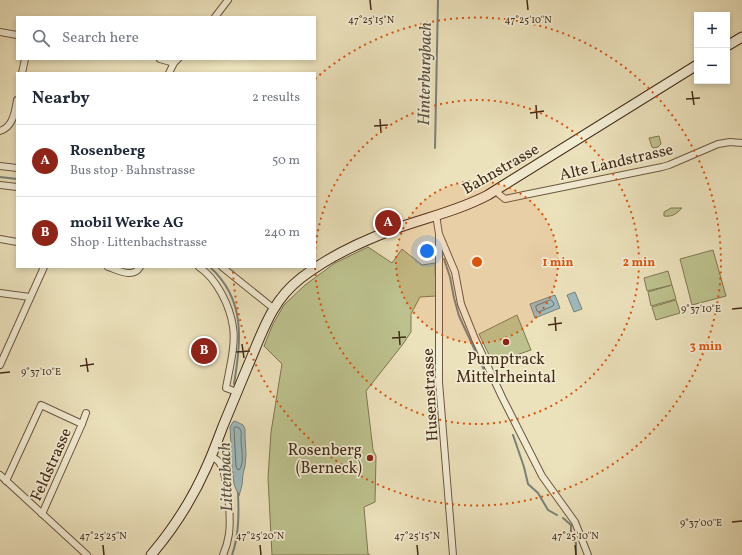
<!DOCTYPE html>
<meta charset="utf-8">
<style>
body{margin:0;font-family:Vollkorn,serif;background:#f2f2f3;color:#1f2937}
.controls{position:absolute;right:12px;top:12px;display:grid;overflow:hidden;border-radius:0px;box-shadow:0 2px 6px #0003}
.controls button{width:36px;height:36px;display:grid;place-items:center;padding:0;border:0;border-bottom:1px solid #e0e1e3;background:#fff;color:#1f2937;font:20px sans-serif}
.you{position:absolute;left:427px;top:251px;width:14px;height:14px;margin:-10px;border:3px solid #fff;border-radius:50%;background:#1a73e8;box-shadow:0 0 0 6px #1a73e833}
.badge{display:grid;place-items:center;width:26px;height:26px;border-radius:50%;background:#8f2418;color:#fff;font-size:13px;font-weight:700}
.pin{position:absolute;translate:-50% -50%;border:2px solid #fff;box-shadow:0 1px 4px #0006}
.list{margin:0;padding:0;list-style:none}
h2{display:flex;justify-content:space-between;align-items:center;height:52px;margin:0;padding:0 16px;font-size:17px}
h2 small{font-size:13px;font-weight:400;color:#747a83}
.list li{display:grid;grid-template-columns:26px 1fr auto;gap:12px;align-items:center;box-sizing:border-box;height:72px;padding:0 16px;border-top:1px solid #e0e1e3}
.list b{display:block;font-size:15px;white-space:nowrap}
.list p{margin:0;font-size:13px;white-space:nowrap;color:#747a83}
.list em{font-size:13px;font-style:normal;color:#747a83}
.icon{flex:none;width:22px;height:22px;fill:none;stroke:currentColor;stroke-width:2;stroke-linecap:round;stroke-linejoin:round}
.map{position:relative;flex:none;width:742px;height:555px;overflow:hidden}
.search{position:absolute;background:#fff;box-shadow:0 2px 6px #0003;left:16px;top:16px;width:300px;height:44px;display:flex;align-items:center;gap:10px;box-sizing:border-box;padding:0 14px;border-radius:0px;color:#747a83;font-size:15px}
.panel{position:absolute;background:#fff;box-shadow:0 2px 6px #0003;left:16px;top:72px;width:300px;height:196px;border-radius:0px}
.map>svg:first-child{display:block}
.green{fill:#bcc18d;stroke:#807652}
.water{fill:#9ebabc;stroke:#7a817a}
.lines{fill:none;stroke-linecap:round;stroke-linejoin:round}
.shore{stroke:#70726a;stroke-width:1}
.stream{stroke:#7a817a;stroke-width:2}
.minor-casing{stroke:#6d5841;stroke-width:8}
.secondary-casing{stroke:#432b18;stroke-width:11}
.minor{stroke:#f2ecd3;stroke-width:6}
.secondary{stroke:#f2ecd3;stroke-width:9}
.ticks{fill:none;stroke:#432b18;stroke-width:1.5}
.ring{fill:none;stroke:#d8540d;stroke-width:2;stroke-dasharray:2 4}
.poi-dot{fill:#8f2418;stroke:#f2ecd3;stroke-width:1.5}
.labels{text-anchor:middle;stroke-width:3.5;stroke-linejoin:round;paint-order:stroke}
.street-label{font-size:16px;fill:#432b18;stroke:#f2ecd3}
.poi-label{font-size:16px;fill:#432b18;stroke:#f2ecd3}
.water-label{font-size:17px;font-style:italic;fill:#5a4f41;stroke:#f2ecd3}
.ticks-label{font-size:10px;text-anchor:middle;fill:#432b18;stroke:#f2ecd3;stroke-width:3.5;stroke-linejoin:round;paint-order:stroke}
.centre{fill:#d8540d;stroke:#f2ecd3;stroke-width:2}
.ring-label{font-size:12px;text-anchor:middle;font-weight:bold;fill:#d8540d;stroke:#f2ecd3;stroke-width:3.5;stroke-linejoin:round;paint-order:stroke}
</style>
<div class="map">
<svg width="742" height="555" viewBox="0 0 742 555">
<rect width="100%" height="100%" fill="#ebe1bb"/>
<filter id="stains"><feTurbulence type="fractalNoise" baseFrequency=".005" numOctaves="4"/><feColorMatrix values="0 0 0 0 .2 0 0 0 0 .09 0 0 0 0 .02 0 0 0 .5 -.17"/></filter>
<radialGradient id="worn" r=".72"><stop offset=".6" stop-color="#630" stop-opacity="0"/><stop offset="1" stop-color="#630" stop-opacity=".3"/></radialGradient>
<g class="green">
<path d="M659 136 661 144 658 147 653 148 652 147 649 138Z"/>
<path d="M671 208H682C676 214 673 217 664 216V212Z"/>
<path d="M368 247 392 263 402 249 422 265 435 263 436 296 420 297 411 314V332L403 344 366 391 373 450 376 456 375 502 364 507 368 554 370 555H272L268 478 271 432 282 364 264 346 273 324 284 305 305 285 335 263Z"/>
<path d="M713 250 726 296 692 305 680 259Z"/>
<path d="M668 271 672 285 647 291 644 278Z"/>
<path d="M672 285 676 299 651 306 648 292Z"/>
<path d="M676 300 680 313 656 320 652 307Z"/>
<path d="M517 315 531 350 493 363 479 334Z"/>
</g>
<g class="water">
<path d="M575 292 582 309 574 312 567 295Z"/>
<path d="M555 295 560 308 535 318 530 304Z"/>
<path d="M235 421 243 425 245 429V437L246 454 245 466 243 474 242 485 239 496 234 484 232 466 230 427 233 422Z"/>
</g>
<g class="lines">
<g class="shore">
<path d="M551 300 553 302 554 304 553 306 539 312 537 311 536 308V306Z"/>
<path d="M235 427C237 427 239 427 240 429 242 431 241 436 241 439 241 448 245 463 239 470L237 469 236 466 234 428Z"/>
</g>
<g class="stream">
<path d="M435 148 438 0"/>
<path d="M0 177 17 179"/>
<path d="M444 259 450 277 454 298 459 316 486 374"/>
<path d="M210 267C246 300 241 340 234 384"/>
<path d="M513 435 524 467 528 484 538 493 548 510 557 515"/>
<path d="M563 518 571 525V538L576 543V555"/>
<path d="M232 555C239 535 239 514 238 493"/>
</g>
<defs>
<g id="minor">
<path d="M215 17 228 0"/>
<path d="M0 32 17 35"/>
<path d="M160 59 174 63"/>
<path d="M22 73 25 59"/>
<path d="M169 73 174 63 178 59"/>
<path d="M0 131C13 127 15 112 17 100"/>
<path d="M0 166 17 168"/>
<path d="M0 185 17 187"/>
<path d="M496 191 500 195 505 199 524 195 662 167 669 165 718 144 730 142 742 143"/>
<path d="M436 215 439 234 455 272 461 304 475 339 502 397 542 476 575 522 588 555"/>
<path d="M439 236V382L453 555"/>
<path d="M0 239 17 242"/>
<path d="M108 267C118 270 133 279 140 267"/>
<path d="M199 267C217 279 230 306 233 327 236 345 229 370 226 388L237 392"/>
<path d="M222 267 273 308"/>
<path d="M0 293 30 297"/>
<path d="M0 365 44 267"/>
<path d="M82 424 86 413"/>
<path d="M211 456C214 458 217 459 219 462 228 474 231 518 229 534 228 541 226 548 223 555"/>
<path d="M0 475 87 555"/>
<path d="M6 481 41 405 82 424 42 514"/>
</g>
<g id="secondary">
<path d="M727 46 742 37"/>
<path d="M151 555C174 528 193 498 207 466 213 453 218 439 223 426 231 407 239 387 247 368 262 334 270 302 301 278 328 257 360 242 392 230 424 218 458 211 488 195L697 65"/>
</g>
</defs>
<use href="#minor" class="minor-casing"/>
<use href="#secondary" class="secondary-casing"/>
<use href="#minor" class="minor"/>
<use href="#secondary" class="secondary"/>
</g>
<path class="ticks" d="M370 0 371 10M527 0 528 10M692 91 694 105M686 99 700 98M536 105 537 119M530 113 544 111M380 119 381 133M374 126 388 125M732 309 742 308M555 317 556 331M548 325 562 323M399 331 400 345M392 338 406 337M242 344 244 358M236 352 250 351M86 358 88 372M80 366 94 364M0 373 10 372M732 522 742 521M103 545 104 555M260 545 261 555M417 545 418 555M575 545 576 555"/>
<circle cx="477" cy="262" r="81" fill="#d8540d" fill-opacity=".12"/>
<g class="ring">
<circle cx="477" cy="262" r="81"/>
<path d="M315 261A162 162 0 1 1 315 263"/>
<path d="M315 79A244 244 0 1 1 233 268"/>
</g>
<g class="poi-dot">
<circle cx="506" cy="342" r="4"/>
<circle cx="370" cy="458" r="4"/>
</g>
<g class="labels">
<g class="street-label">
<text transform="translate(616 161) rotate(-13)" y="6">Alte Landstrasse</text>
<text transform="translate(500 168) rotate(-30)" y="6">Bahnstrasse</text>
<text transform="translate(429 395) rotate(-93)" y="6">Husenstrasse</text>
<text transform="translate(50 464) rotate(-66)" y="6">Feldstrasse</text>
</g>
<g class="poi-label">
<text x="506" y="364">Pumptrack<tspan x="506" dy="18">Mittelrheintal</tspan></text>
<text x="362" y="455" text-anchor="end">Rosenberg<tspan x="362" dy="18">(Berneck)</tspan></text>
</g>
<g class="water-label">
<text transform="translate(424 74) rotate(-89)" y="6">Hinterburgbach</text>
<text transform="translate(225 477) rotate(-92)" y="6">Littenbach</text>
</g>
</g>
<g class="ticks-label">
<text x="371" y="23">47°25'15"N</text>
<text x="528" y="23">47°25'10"N</text>
<text x="701" y="312">9°37'10"E</text>
<text x="41" y="375">9°37'10"E</text>
<text x="701" y="526">9°37'00"E</text>
<text x="103" y="539">47°25'25"N</text>
<text x="260" y="539">47°25'20"N</text>
<text x="417" y="539">47°25'15"N</text>
<text x="575" y="539">47°25'10"N</text>
</g>
<circle cx="477" cy="262" r="6" class="centre"/>
<g class="ring-label">
<text x="558" y="266">1 min</text>
<text x="639" y="266">2 min</text>
<text x="706" y="350">3 min</text>
</g>
<rect width="100%" height="100%" filter="url(#stains)"/>
<rect width="100%" height="100%" fill="url(#worn)"/>
</svg>
<div class="controls">
<button>+</button>
<button>−</button>
</div>
<div class="you"></div>
<div class="pin badge" style="left:388px;top:223px">A</div>
<div class="pin badge" style="left:204px;top:351px">B</div>
<div class="search"><svg class="icon" aria-label="search" viewBox="0 0 24 24"><circle cx="10" cy="10" r="6"/><path d="M15 15l6 6"/></svg>Search here</div>
<section class="panel">
<h2>Nearby<small>2 results</small></h2>
<ul class="list">
<li><span class="badge">A</span><div><b>Rosenberg</b><p>Bus stop · Bahnstrasse</p></div><em>50 m</em></li>
<li><span class="badge">B</span><div><b>mobil Werke AG</b><p>Shop · Littenbachstrasse</p></div><em>240 m</em></li>
</ul>
</section>
</div>
